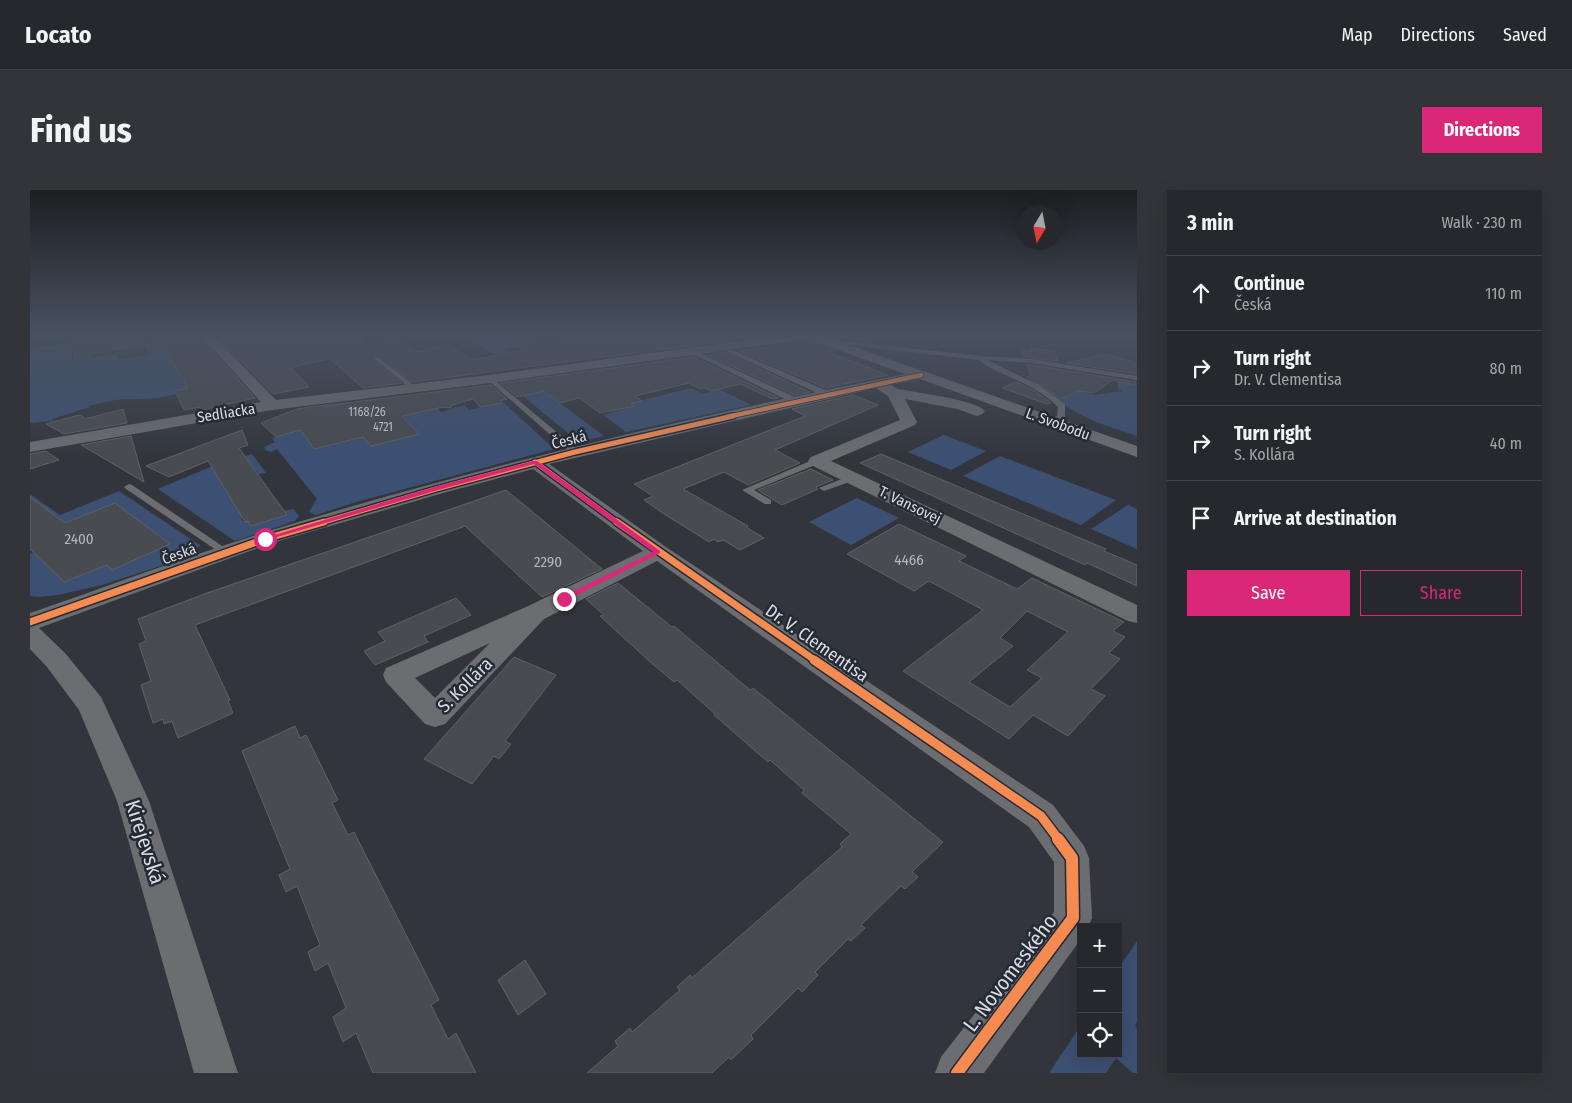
<!DOCTYPE html>
<meta charset="utf-8">
<style>
body{margin:0;font-family:"Fira Sans Condensed",sans-serif;background:#323439;color:#f1f3f6}
.controls{position:absolute;right:15px;bottom:15px;display:grid;overflow:hidden;border-radius:0px;box-shadow:0 5px 20px #0002}
.controls button{width:45px;height:45px;display:grid;place-items:center;padding:0;border:0;border-bottom:1px solid #424449;background:#26282d;color:#f1f3f6;font:25px sans-serif}
.compass{position:absolute;left:987px;top:15px;width:45px;height:45px;border-radius:50%;background:#26282d;box-shadow:0 5px 20px #0002;rotate:190deg}
.stop{position:absolute;width:15px;height:15px;margin:-11px;border:4px solid #db2777;border-radius:50%;background:#fff}
.stop.end{background:#db2777;border-color:#fff;box-shadow:0 1px 5px #0008}
.list{margin:0;padding:0;list-style:none}
h2{display:flex;justify-content:space-between;align-items:center;height:65px;margin:0;padding:0 20px;font-size:21px}
h2 small{font-size:16px;font-weight:400;color:#a4a6aa}
.list li{display:grid;grid-template-columns:32px 1fr auto;gap:15px;align-items:center;box-sizing:border-box;height:75px;padding:0 20px;border-top:1px solid #424449}
.list b{display:block;font-size:19px;white-space:nowrap}
.list p{margin:0;font-size:16px;white-space:nowrap;color:#a4a6aa}
.list em{font-size:16px;font-style:normal;color:#a4a6aa}
.actions{display:flex;gap:10px;padding:15px 20px}
.actions a{flex:1;padding:11px 0;border:1px solid #db2777;border-radius:0px;text-align:center;font-size:18px;color:#db2777}
.actions .main{background:#db2777;color:#fff}
.icon{flex:none;width:28px;height:28px;fill:none;stroke:currentColor;stroke-width:2;stroke-linecap:round;stroke-linejoin:round}
.map{position:relative;flex:none;width:1107px;height:883px;overflow:hidden;border-radius:0px}
header{display:flex;align-items:center;gap:30px;box-sizing:border-box;height:70px;padding:0 25px;background:#26282d;border-bottom:1px solid #424449}
header strong{font-size:24px}
nav{display:flex;gap:28px;margin-inline-start:auto;font-size:18px}
.intro{display:flex;align-items:center;justify-content:space-between;box-sizing:border-box;height:120px;padding:0 30px}
h1{margin:0;font-size:35px}
.button{padding:12px 22px;border-radius:0px;background:#db2777;color:#fff;font-size:18px;font-weight:700}
main{display:flex;gap:30px;padding:0 30px}
aside{flex:1;background:#26282d;border-radius:0px;box-shadow:0 5px 20px #0002}
.map>svg:first-child{display:block}
.green{fill:#3c5073}
.building{fill:#484b50;stroke:#5e6166;fill-rule:evenodd}
.lines{fill:none;stroke-linecap:round;stroke-linejoin:round}
.lane{fill:#6c6d71;fill-rule:evenodd}
.street{fill:#6c6d71;fill-rule:evenodd}
.cycleway-far4-casing{stroke:#242b35;stroke-width:6}
.cycleway-far3-casing{stroke:#242b35;stroke-width:8}
.cycleway-far2-casing{stroke:#242b35;stroke-width:10}
.cycleway-far1-casing{stroke:#242b35;stroke-width:12}
.cycleway-casing{stroke:#242b35;stroke-width:15}
.cycleway-far4{stroke:#f68b52;stroke-width:4.5}
.cycleway-far3{stroke:#f68b52;stroke-width:5}
.cycleway-far2{stroke:#f68b52;stroke-width:7}
.cycleway-far1{stroke:#f68b52;stroke-width:9}
.cycleway{stroke:#f68b52;stroke-width:12}
.route{fill:#db2777}
.labels{text-anchor:middle;stroke-width:5;stroke-linejoin:round;paint-order:stroke}
.far-number-label{font-size:12px;fill:#b4b8be}
.far-street-label{font-size:15px;fill:#d8dce3;stroke:#242b35}
.number-label{font-size:15px;fill:#b4b8be}
.street-label{font-size:18px;fill:#d8dce3;stroke:#242b35}
.near-street-label{font-size:21px;fill:#d8dce3;stroke:#242b35}
</style>
<header>
<strong>Locato</strong>
<nav><a>Map</a><a>Directions</a><a>Saved</a></nav>
</header>
<div class="intro"><h1>Find us</h1><a class="button">Directions</a></div>
<main>
<div class="map">
<svg width="1107" height="883" viewBox="0 0 1107 883">
<rect width="100%" height="100%" fill="#32363c"/>
<g class="green">
<path d="M128 145H170L182 156 138 163 158 199C138 209 118 209 97 209 85 209 71 213 59 216L60 217 22 229 23 231 0 233V158L41 153 43 171 87 164 89 170 118 165 112 150 115 149 117 152 129 149Z"/>
<path d="M445 145H498L516 154 497 158 499 160 494 161 487 157 475 159 478 162 466 165 436 147Z"/>
<path d="M556 145H616L644 159 635 160 612 148 589 152 578 146 563 148Z"/>
<path d="M1087 191 1106 195 1107 192V246C1084 238 1058 231 1038 217 1026 209 1017 200 1004 192L1065 205 1093 201 1088 199Z"/>
<path d="M661 198 673 204 689 199 721 215 596 242 573 225 604 216 601 213Z"/>
<path d="M514 201 574 246 549 252 493 206Z"/>
<path d="M321 212 342 235 388 244 372 225 407 218 411 222 434 215 439 220 473 212 524 259 326 312 286 325 279 322 287 309 247 259 241 262 235 260 234 257 245 252 242 248 271 240 284 259 327 249 299 224 294 214Z"/>
<path d="M914 245 956 261 921 280 878 262Z"/>
<path d="M222 264 236 283 229 284 226 281 193 290V296L195 299 198 298 215 326 211 328 214 332 218 331 221 336 256 325 253 321 263 319 269 326 265 331 205 351 128 299 192 272Z"/>
<path d="M970 266 1086 310 1051 335 933 286Z"/>
<path d="M89 301 171 356 163 360 162 364 155 368 72 395 28 405 9 407 0 406V364L3 362 34 392 77 375 82 380 140 354 123 341 40 338 30 329 24 331 0 307V304L30 325Z"/>
<path d="M827 308 869 328 821 355 779 332Z"/>
<path d="M1098 315 1107 319V359L1061 339Z"/>
<path d="M1107 751V832L1105 836 1107 838V883H1103L1086 868 1076 883H1019L1051 835V864H1088V779Z"/>
</g>
<g class="building">
<path d="M42 145H114L115 155 62 164V167L45 170Z"/>
<path d="M127 145H169L225 208 172 220 170 217 154 220 145 201 158 198Z"/>
<path d="M185 145H332L333 155 367 148 388 162 418 155 442 170 518 155 515 153 553 145 566 150 577 148 590 154 634 145H741L382 192 350 167 345 166 344 171 372 193 333 198 300 169 261 177 279 197 243 204Z"/>
<path d="M795 145H840L841 151 804 148Z"/>
<path d="M778 151 804 160 798 162 858 185 796 198 709 161Z"/>
<path d="M1000 158 1024 161 1028 171 994 167 991 161 1001 162Z"/>
<path d="M694 162 780 202 764 205 678 165Z"/>
<path d="M1077 164 1107 173V184L1036 173Z"/>
<path d="M664 167 749 208 743 209 710 194 681 201 675 198 670 199 659 193 605 206 612 211 601 213 605 216 570 223 549 208 530 213 514 201 487 207 471 193Z"/>
<path d="M997 175H1002L1106 192 1105 195 1083 190 1064 203 1048 201 1031 209 997 187 1001 185Z"/>
<path d="M986 192 1005 201 1021 213 1017 214 972 198Z"/>
<path d="M461 195 477 209 470 211 472 213 450 217 443 209 423 215 420 218 413 217 372 226 389 244 341 256 333 247 284 259 271 240 246 247 231 233 267 219 295 215 296 217 317 213Z"/>
<path d="M823 205 848 215 745 260 770 273 718 295 694 282 653 299 718 336 716 337 734 348 710 360 693 350 688 352 684 349 679 352 634 324 614 310 623 306 604 294 775 226 762 219Z"/>
<path d="M93 219 97 233 34 244 16 234 45 226 51 225 55 229Z"/>
<path d="M212 240 218 255 209 258 257 325 221 336 218 331 215 332 178 271 139 287 116 276Z"/>
<path d="M101 246 114 292 51 255Z"/>
<path d="M16 261 29 270 0 279V264Z"/>
<path d="M851 264 1076 359 1074 361 1107 375V396L1057 373 1055 375 830 273Z"/>
<path d="M781 279 803 290 786 297 788 299 752 315 728 300Z"/>
<path d="M476 300 572 379 512 407 435 336 430 338 165 435 200 510 198 511 203 523 148 548 142 531 134 534 133 529 123 533 111 495 121 491 109 454 116 451 108 429 177 403Z"/>
<path d="M0 307 35 333 85 313 140 354 82 380 77 375 34 392 0 359Z"/>
<path d="M869 334 936 366 929 371 987 399 1002 388 1094 432 1083 441 1095 447 1079 463 1090 469 1061 499 1075 506 1038 546 1003 525 979 549 873 481 953 420 899 391 884 401 817 364ZM997 421 1038 442 997 480 1012 488 980 517 939 492 983 456 970 448Z"/>
<path d="M588 393 642 437 644 436 720 500 723 498 913 652 882 682 888 687 875 699 871 696 831 735 835 738 821 751 818 749 785 782 788 785 772 802 768 798 721 845 723 849 701 870 699 867 682 883H557L588 856 585 851 600 838 602 842 650 800 647 797 660 785 662 788 812 657 810 654 821 644 772 603 774 600 740 570 738 572 684 525 685 524 647 490 644 492 618 470 570 426 574 425 556 409Z"/>
<path d="M426 408 441 425 394 446 398 452 345 475 334 461 355 451 348 442Z"/>
<path d="M484 467 526 485 475 551 481 554 469 569 464 566 442 594 394 569Z"/>
<path d="M265 536 270 548 276 545 308 610 302 613 318 645 324 642 409 810 401 815 418 849 426 843 446 883H343L326 843 313 852 303 827 316 818 298 773 285 781 278 762 290 755 267 696 256 702 249 685 260 679 212 561Z"/>
<path d="M495 770 516 804 488 825 468 790Z"/>
</g>
<g class="lines">
<g class="lane">
<path d="M797 149 950 166 1002 169 1107 186V190L1002 173 957 170 1007 194 1035 214V227L1022 234 1018 232 1027 226 1028 217C1014 203 998 195 980 187 970 182 957 178 949 170L795 152Z"/>
<path d="M691 155 800 202 801 204 794 206 689 158 688 157Z"/>
<path d="M661 159 769 209 770 211 763 213 659 162 658 161Z"/>
<path d="M345 168H349L379 191 385 198 384 200H378L374 193 345 170Z"/>
<path d="M458 188H462L548 260V264H542L458 190Z"/>
<path d="M787 268 791 271 790 273 724 300 741 310V314H735L712 300Z"/>
<path d="M822 285 825 286V290L794 301 789 298Z"/>
<path d="M99 294 102 295 201 362 200 364H192L96 299 94 297Z"/>
</g>
<path class="street" d="M171 145H183L246 210 460 185 754 145H790L1107 256V267L890 189 861 195 868 199C884 202 947 210 955 221L952 224 947 226 927 219 875 209 887 232 885 235 801 271 1107 415V433L1098 431 781 275 778 271 781 267 870 230 858 206 846 198 519 274 636 357 1023 615 1054 656 1059 668 1062 728 1058 737H1051V749L954 883H905L911 867 1024 722V672L999 637 627 371 514 429 415 534 405 537 395 534 356 492 353 485 356 478 496 417 613 361 503 279 413 303 242 353 9 438 35 463 71 507 119 611 208 883H164L87 611 49 520 17 477 0 459V423C76 397 152 368 229 344 441 279 657 227 875 184L778 149 460 193 242 220 0 262V252L231 212ZM460 453 405 508 385 488Z"/>
<defs>
<path id="cycleway-far4" d="M697 227 891 185"/>
<g id="cycleway-far3">
<path d="M505 272 588 333"/>
<path d="M290 333 406 299 545 262 703 226"/>
</g>
<g id="cycleway-far2">
<path d="M587 332 786 471"/>
<path d="M0 432 235 349 294 332"/>
</g>
<path id="cycleway-far1" d="M784 470 1011 626 1029 650"/>
<path id="cycleway" d="M927 883 1043 728 1042 668 1028 649"/>
</defs>
<use href="#cycleway-far4" class="cycleway-far4-casing"/>
<use href="#cycleway-far3" class="cycleway-far3-casing"/>
<use href="#cycleway-far2" class="cycleway-far2-casing"/>
<use href="#cycleway-far1" class="cycleway-far1-casing"/>
<use href="#cycleway" class="cycleway-casing"/>
<use href="#cycleway-far4" class="cycleway-far4"/>
<use href="#cycleway-far3" class="cycleway-far3"/>
<use href="#cycleway-far2" class="cycleway-far2"/>
<use href="#cycleway-far1" class="cycleway-far1"/>
<use href="#cycleway" class="cycleway"/>
</g>
<linearGradient id="sky" x2="0" y2="1"><stop stop-color="#1c1e21"/><stop offset="0.54" stop-color="#495261"/><stop offset="1" stop-color="#495261" stop-opacity="0"/></linearGradient>
<rect width="1107" height="268" fill="url(#sky)"/>
<path class="route" d="M503 271H507L630 361V363L537 410H532V407L623 362 504 274 408 300 237 350 231 349 404 297Z"/>
<g class="labels">
<g class="far-number-label">
<text x="337" y="226">1168/26</text>
<text x="353" y="241">4721</text>
</g>
<g class="far-street-label">
<text transform="translate(196 223) rotate(-9)" y="5">Sedliacka</text>
<text transform="translate(1028 234) rotate(20)" y="5">L. Svobodu</text>
<text transform="translate(539 250) rotate(-14)" y="5">Česká</text>
<text transform="translate(880 315) rotate(26)" y="5">T. Vansovej</text>
<text transform="translate(149 364) rotate(-20)" y="5">Česká</text>
</g>
<g class="number-label">
<text x="49" y="354">2400</text>
<text x="879" y="375">4466</text>
<text x="518" y="377">2290</text>
</g>
<g class="street-label">
<text transform="translate(787 453) rotate(35)" y="6">Dr. V. Clementisa</text>
<text transform="translate(435 495) rotate(-45)" y="6">S. Kollára</text>
</g>
<g class="near-street-label">
<text transform="translate(115 652) rotate(72)" y="7">Kirejevská</text>
<text transform="translate(980 783) rotate(-53)" y="7">L. Novomeského</text>
</g>
</g>
</svg>
<div class="controls">
<button>+</button>
<button>−</button>
<button><svg class="icon" aria-label="locate" viewBox="0 0 24 24"><circle cx="12" cy="12" r="6"/><path d="M12 2v4M12 18v4M2 12h4M18 12h4"/></svg></button>
</div>
<svg class="compass" viewBox="-18 -18 36 36"><path d="M0-13l5 13h-10z" fill="#e53935"/><path d="M0 13l5-13h-10z" fill="#a4a6aa"/></svg>
<div class="stop" style="left:235px;top:349px"></div>
<div class="stop end" style="left:534px;top:409px"></div>
</div>
<aside>
<h2>3 min<small>Walk · 230 m</small></h2>
<ul class="list">
<li><svg class="icon" aria-label="ahead" viewBox="0 0 24 24"><path d="M12 20V5M6 11l6-6 6 6"/></svg><div><b>Continue</b><p>Česká</p></div><em>110 m</em></li>
<li><svg class="icon" aria-label="right" viewBox="0 0 24 24"><path d="M7 20v-9h11M14 6l5 5-5 5"/></svg><div><b>Turn right</b><p>Dr. V. Clementisa</p></div><em>80 m</em></li>
<li><svg class="icon" aria-label="right" viewBox="0 0 24 24"><path d="M7 20v-9h11M14 6l5 5-5 5"/></svg><div><b>Turn right</b><p>S. Kollára</p></div><em>40 m</em></li>
<li><svg class="icon" aria-label="arrive" viewBox="0 0 24 24"><path d="M6 21V4h12l-3 4 3 4H6"/></svg><div><b>Arrive at destination</b></div></li>
</ul>
<div class="actions"><a class="main">Save</a><a>Share</a></div>
</aside>
</main>
